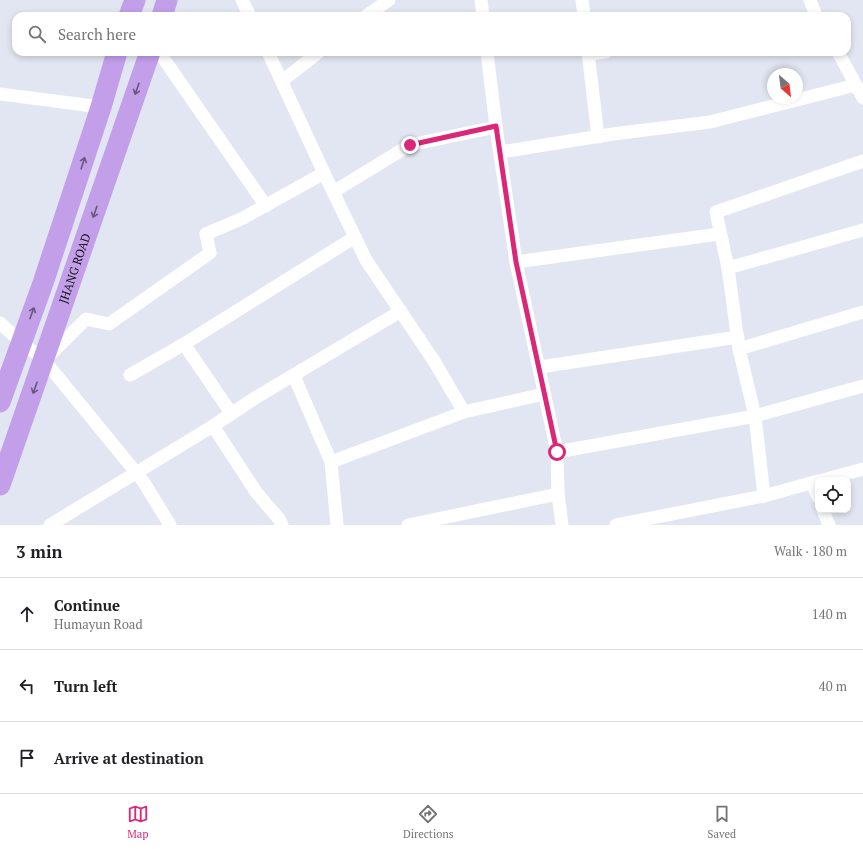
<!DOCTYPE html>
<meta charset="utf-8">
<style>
body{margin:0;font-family:"PT Serif",serif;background:#f2f2f2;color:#202124}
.controls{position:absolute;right:12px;bottom:12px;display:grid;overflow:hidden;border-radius:8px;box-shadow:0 2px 6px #0003}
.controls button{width:36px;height:36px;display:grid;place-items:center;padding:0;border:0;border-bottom:1px solid #e0e0e0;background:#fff;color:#202124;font:20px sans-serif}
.compass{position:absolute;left:767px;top:68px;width:36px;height:36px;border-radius:50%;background:#fff;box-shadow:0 2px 6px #0003;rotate:152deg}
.stop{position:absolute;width:12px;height:12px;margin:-9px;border:3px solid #db2777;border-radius:50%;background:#fff}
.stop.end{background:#db2777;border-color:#fff;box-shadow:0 1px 4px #0008}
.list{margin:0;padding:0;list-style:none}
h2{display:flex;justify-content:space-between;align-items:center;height:52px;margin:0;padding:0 16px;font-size:17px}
h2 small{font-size:13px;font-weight:400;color:#757577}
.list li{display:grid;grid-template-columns:26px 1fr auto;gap:12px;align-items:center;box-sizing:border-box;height:72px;padding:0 16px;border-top:1px solid #e0e0e0}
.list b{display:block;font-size:15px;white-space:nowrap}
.list p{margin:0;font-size:13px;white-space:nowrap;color:#757577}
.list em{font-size:13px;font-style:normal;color:#757577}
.icon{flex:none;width:22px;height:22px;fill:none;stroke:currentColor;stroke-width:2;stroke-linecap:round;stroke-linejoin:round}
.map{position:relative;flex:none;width:863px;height:525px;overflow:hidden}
.search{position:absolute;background:#fff;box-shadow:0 2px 6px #0003;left:12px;right:12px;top:12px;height:44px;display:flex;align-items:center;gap:10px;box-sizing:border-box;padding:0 14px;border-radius:12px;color:#757577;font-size:15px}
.sheet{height:268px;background:#fff}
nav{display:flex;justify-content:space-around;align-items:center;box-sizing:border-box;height:56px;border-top:1px solid #e0e0e0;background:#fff;font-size:11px;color:#757577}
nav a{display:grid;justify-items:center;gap:2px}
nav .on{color:#db2777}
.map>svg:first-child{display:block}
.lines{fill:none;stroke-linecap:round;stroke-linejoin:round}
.minor{stroke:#fff;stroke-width:13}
.trunk{stroke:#c39fea;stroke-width:21}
.oneway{stroke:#68577e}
.route{stroke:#db2777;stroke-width:5}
.labels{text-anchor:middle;stroke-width:3;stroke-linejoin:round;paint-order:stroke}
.street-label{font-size:12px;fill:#0d0f12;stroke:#e2e6f2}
</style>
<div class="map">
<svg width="863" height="525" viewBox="0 0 863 525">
<rect width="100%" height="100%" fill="#e2e6f2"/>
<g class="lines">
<g class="minor">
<path d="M242 0 250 16"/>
<path d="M481 0 483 16"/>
<path d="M582 0 584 16"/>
<path d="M810 0 816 16"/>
<path d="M366 16 389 0"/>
<path d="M159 52 266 206"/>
<path d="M268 52 324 173 366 260 434 361 464 412"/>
<path d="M487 52 496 127 516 262 557 452 558 494 562 525"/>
<path d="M588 52 598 137"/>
<path d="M838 52 863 98"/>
<path d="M589 54 606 52"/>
<path d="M282 81 319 52"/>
<path d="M0 94 101 107"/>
<path d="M501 152 613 134 710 122 856 85"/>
<path d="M333 192 410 145 496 127"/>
<path d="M516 262 719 234"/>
<path d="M728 268 863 230"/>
<path d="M0 323 21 342 44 360 143 481 170 525"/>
<path d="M184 344 231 413"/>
<path d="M739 349 863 312"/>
<path d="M47 358 86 319 109 324 210 253 206 234 243 218 324 173"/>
<path d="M540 367 738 337"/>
<path d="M130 375 184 344 355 237"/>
<path d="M294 376 331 462 337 525"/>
<path d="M213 426 256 492 279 519 282 525"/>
<path d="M557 452 755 416 863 386"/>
<path d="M331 462 464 412 544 394"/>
<path d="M823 480 863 469"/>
<path d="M812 483 818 497"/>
<path d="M764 496 755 416 739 349 728 268 716 212 863 161"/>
<path d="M823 510 829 525"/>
<path d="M50 525 213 426 255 398 401 311"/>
<path d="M408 525 558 494"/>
<path d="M616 525 764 496 818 481"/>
</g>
<g class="trunk">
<path d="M129 16 135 0"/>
<path d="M162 16 167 0"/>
<path d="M0 402 43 283 101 107 117 52"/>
<path id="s1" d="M0 485 150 52"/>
</g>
</g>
<defs><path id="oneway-shaft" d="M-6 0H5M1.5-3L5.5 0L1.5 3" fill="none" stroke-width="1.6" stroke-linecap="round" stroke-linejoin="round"/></defs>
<g class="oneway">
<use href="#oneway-shaft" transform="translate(137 89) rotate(109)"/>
<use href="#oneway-shaft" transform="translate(83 163) rotate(-72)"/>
<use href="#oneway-shaft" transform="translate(95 212) rotate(109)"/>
<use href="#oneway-shaft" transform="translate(32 313) rotate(-70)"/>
<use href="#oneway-shaft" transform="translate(35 388) rotate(110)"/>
</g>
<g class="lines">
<path class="route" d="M410 145 496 126 516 262 557 452"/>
</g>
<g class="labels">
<g class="street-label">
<text dy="4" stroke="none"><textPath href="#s1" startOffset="229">JHANG ROAD</textPath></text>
</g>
</g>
</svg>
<div class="controls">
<button><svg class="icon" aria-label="locate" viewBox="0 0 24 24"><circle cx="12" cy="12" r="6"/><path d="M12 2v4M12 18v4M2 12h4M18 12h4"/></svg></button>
</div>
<svg class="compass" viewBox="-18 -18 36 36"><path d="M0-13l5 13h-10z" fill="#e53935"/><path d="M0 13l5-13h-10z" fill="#757577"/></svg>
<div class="stop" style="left:557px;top:452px"></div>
<div class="stop end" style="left:410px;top:145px"></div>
<div class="search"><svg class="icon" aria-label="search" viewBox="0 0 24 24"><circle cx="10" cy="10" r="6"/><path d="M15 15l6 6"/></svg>Search here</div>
</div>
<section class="sheet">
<h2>3 min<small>Walk · 180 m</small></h2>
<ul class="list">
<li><svg class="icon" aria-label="ahead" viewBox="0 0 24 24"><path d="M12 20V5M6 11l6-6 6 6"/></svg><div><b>Continue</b><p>Humayun Road</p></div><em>140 m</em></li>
<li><svg class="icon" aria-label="left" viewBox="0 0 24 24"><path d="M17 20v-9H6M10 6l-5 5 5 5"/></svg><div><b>Turn left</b></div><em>40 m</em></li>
<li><svg class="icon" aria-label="arrive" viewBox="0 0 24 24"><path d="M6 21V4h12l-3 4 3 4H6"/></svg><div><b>Arrive at destination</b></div></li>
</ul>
</section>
<nav>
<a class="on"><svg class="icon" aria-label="map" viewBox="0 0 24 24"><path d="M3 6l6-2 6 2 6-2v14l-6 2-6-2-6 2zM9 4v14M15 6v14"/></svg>Map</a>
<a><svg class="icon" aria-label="directions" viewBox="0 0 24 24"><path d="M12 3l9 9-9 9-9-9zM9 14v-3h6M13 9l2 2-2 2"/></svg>Directions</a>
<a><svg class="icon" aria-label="saved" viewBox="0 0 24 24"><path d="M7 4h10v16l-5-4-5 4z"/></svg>Saved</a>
</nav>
